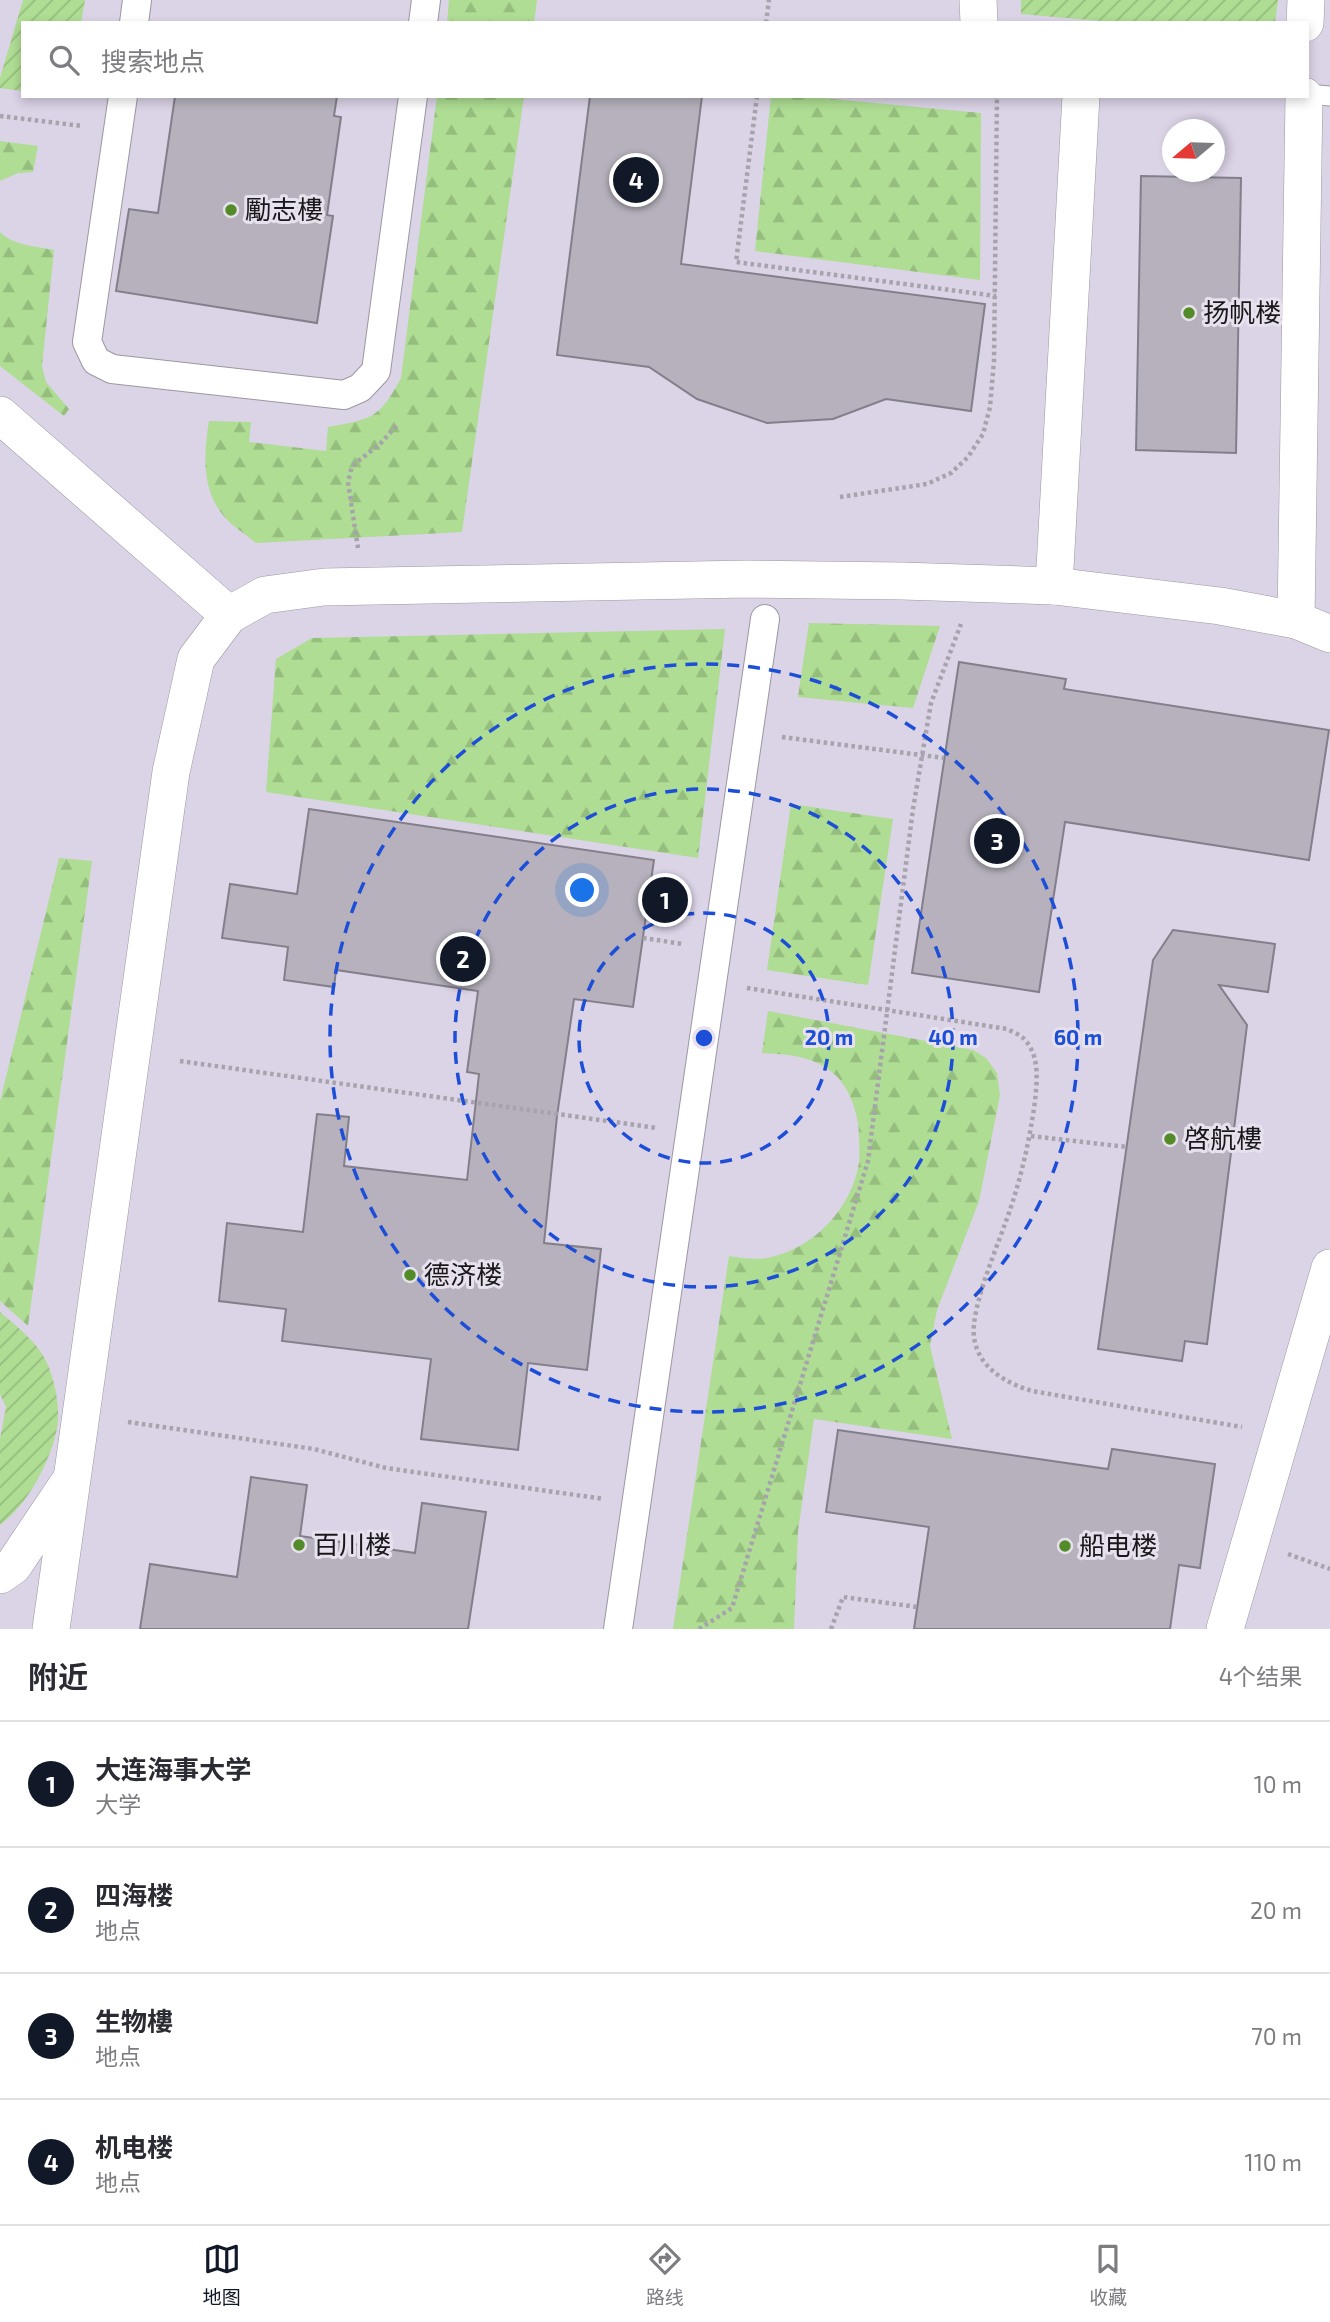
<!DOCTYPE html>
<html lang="zh">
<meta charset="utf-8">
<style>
body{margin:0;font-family:"Exo 2","Noto Sans SC",sans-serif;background:#f2f2f3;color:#2b2b33}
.compass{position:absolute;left:1162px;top:119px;width:63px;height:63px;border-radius:50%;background:#fff;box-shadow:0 4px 10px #0003;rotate:251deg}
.you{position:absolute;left:583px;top:891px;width:24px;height:24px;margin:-18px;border:5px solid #fff;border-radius:50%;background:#1a73e8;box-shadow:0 0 0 10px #1a73e833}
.badge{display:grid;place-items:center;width:46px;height:46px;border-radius:50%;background:#111827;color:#fff;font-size:23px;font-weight:700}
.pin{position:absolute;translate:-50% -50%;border:4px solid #fff;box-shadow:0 2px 7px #0006}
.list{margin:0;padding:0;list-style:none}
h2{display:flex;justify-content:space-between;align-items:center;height:91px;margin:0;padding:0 28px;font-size:30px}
h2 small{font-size:23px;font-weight:400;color:#7c7c81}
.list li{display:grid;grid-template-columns:46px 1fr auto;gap:21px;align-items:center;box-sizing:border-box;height:126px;padding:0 28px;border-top:2px solid #e1e1e2}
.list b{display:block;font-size:26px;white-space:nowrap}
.list p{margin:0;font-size:23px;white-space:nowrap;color:#7c7c81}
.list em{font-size:23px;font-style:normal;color:#7c7c81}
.icon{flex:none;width:38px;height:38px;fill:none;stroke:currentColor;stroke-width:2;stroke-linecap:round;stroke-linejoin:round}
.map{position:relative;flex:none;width:1330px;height:1629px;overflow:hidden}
.search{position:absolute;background:#fff;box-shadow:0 4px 10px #0003;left:21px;right:21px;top:21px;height:77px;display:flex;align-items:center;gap:18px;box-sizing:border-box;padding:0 24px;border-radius:0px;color:#7c7c81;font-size:26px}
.sheet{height:595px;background:#fff}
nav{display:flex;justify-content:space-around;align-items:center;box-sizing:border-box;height:98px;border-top:2px solid #e1e1e2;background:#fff;font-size:19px;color:#7c7c81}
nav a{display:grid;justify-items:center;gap:4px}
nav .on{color:#111827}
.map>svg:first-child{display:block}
.built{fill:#dbd3e6;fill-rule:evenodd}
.forest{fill:url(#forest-firs)}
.garden{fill:url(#garden-furrows)}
.building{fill:#b6b1bc;stroke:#837f8a;stroke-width:2}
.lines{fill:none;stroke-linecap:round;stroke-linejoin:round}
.service-casing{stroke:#9c97a2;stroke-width:21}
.pedestrian-casing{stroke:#9c97a2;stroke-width:30}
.minor-casing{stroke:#9c97a2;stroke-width:38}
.path{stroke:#a7a3ad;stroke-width:4.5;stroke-dasharray:3.5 3.5;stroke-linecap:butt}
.service{stroke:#fff;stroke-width:19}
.pedestrian{stroke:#fff;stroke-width:28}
.minor{stroke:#fff;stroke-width:37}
.ring{fill:none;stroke:#1d4ed8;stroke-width:3.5;stroke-dasharray:12 9}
.poi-dot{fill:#528b28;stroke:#e6e1ed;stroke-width:2.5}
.labels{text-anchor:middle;stroke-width:6;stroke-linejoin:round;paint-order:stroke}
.poi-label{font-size:26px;fill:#19171b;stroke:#e6e1ed;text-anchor:start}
.centre{fill:#1d4ed8;stroke:#e6e1ed;stroke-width:3.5}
.ring-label{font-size:21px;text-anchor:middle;font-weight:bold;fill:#1d4ed8;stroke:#e6e1ed;stroke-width:6;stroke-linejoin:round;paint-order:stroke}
</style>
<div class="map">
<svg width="1330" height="1629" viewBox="0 0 1330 1629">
<defs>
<pattern id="forest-firs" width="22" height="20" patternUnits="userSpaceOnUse" patternTransform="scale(1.75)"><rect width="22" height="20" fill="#aedd93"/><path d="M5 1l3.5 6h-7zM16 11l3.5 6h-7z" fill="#95bd7e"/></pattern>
<pattern id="garden-furrows" width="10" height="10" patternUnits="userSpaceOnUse" patternTransform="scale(1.75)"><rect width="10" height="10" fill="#aedd93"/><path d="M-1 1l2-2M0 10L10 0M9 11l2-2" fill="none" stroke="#95bd7e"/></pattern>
</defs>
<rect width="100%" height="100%" fill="#e6e1ed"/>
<path class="built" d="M0 0H1330V1629H0ZM23 23H1307V96H23ZM1172 130H1214V172H1172Z"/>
<g class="forest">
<path d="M449 0H537L534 23H447Z"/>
<path d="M437 96H524L462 532 256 543C246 534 231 526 223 515 201 489 204 452 209 421L251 422 249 442 326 451 328 427C372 419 379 419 401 378Z"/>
<path d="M771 96H801L981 113 980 280 755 251Z"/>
<path d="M0 141 38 146 33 172 18 173 0 181Z"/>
<path d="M0 232C14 246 35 246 54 250L42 366 46 382 69 409 64 416 0 366Z"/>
<path d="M809 623 940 626 913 708 798 697Z"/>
<path d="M725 629 698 858 266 792 276 659 312 638Z"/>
<path d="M791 804 893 819 868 985 767 970Z"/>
<path d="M59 858 92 861 28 1326 0 1301V1102Z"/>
<path d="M768 1011 973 1050 986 1058 997 1073 1000 1095 979 1201 937 1310 930 1346 952 1439 814 1419 798 1531 794 1629H673L729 1256C741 1258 755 1260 767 1258 813 1249 851 1210 859 1163 860 1155 859 1145 859 1136 859 1115 850 1087 833 1073 814 1056 786 1054 762 1053Z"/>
</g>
<g class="garden">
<path d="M23 0H85L81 23H23V91L0 88V78Z"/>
<path d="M1021 0H1278L1275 23H1123L1021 14Z"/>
<path d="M0 1312C16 1326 35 1340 45 1359 55 1378 62 1413 56 1433 48 1466 27 1505 0 1525V1439L6 1407 0 1394Z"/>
</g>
<g class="building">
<path d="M175 96H337L334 116 341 117 327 215 333 216 317 323 116 291 129 209 158 213Z"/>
<path d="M590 96H702L681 264 985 304 971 411 886 399 833 419 767 423 697 399 649 367 557 355Z"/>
<path d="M1141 176 1241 178 1236 453 1136 450Z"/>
<path d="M959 662 1066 679 1064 689 1329 730 1309 860 1065 822 1039 992 912 973Z"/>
<path d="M309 809 654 860 633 1007 574 999 557 1116 544 1243 601 1249 587 1370 528 1363 518 1450 421 1439 431 1359 282 1341 286 1309 219 1301 227 1223 303 1232 317 1114 349 1117 344 1166 467 1180 479 1074 467 1072 478 991 336 970 334 987 284 980 288 947 222 938 230 884 297 894Z"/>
<path d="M1173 930 1275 944 1268 992 1219 985 1247 1025 1207 1344 1185 1341 1182 1361 1098 1349 1153 960Z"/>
<path d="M838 1430 1108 1469 1112 1449 1215 1464 1200 1568 1179 1565 1170 1629H914L929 1527 826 1512Z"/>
<path d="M251 1477 307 1485 300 1536 415 1553 422 1503 486 1512 468 1629H140L150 1564 237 1577Z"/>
</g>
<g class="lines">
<defs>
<path id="service" d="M1307 94 1330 96"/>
<g id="pedestrian">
<path d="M134 23 137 0"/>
<path d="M423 23 426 0"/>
<path d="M123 96 87 342 96 361 112 369 344 395 360 388 376 371 413 96"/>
<path d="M618 1629 765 619"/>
</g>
<g id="minor">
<path d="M978 0 979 23"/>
<path d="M1305 23 1306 0"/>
<path d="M0 415 229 615"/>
<path d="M1054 586 1081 96"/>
<path d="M1296 620 1304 96"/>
<path d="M0 1575 13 1566 68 1484"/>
<path d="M51 1629 171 772 196 659 229 615 265 595 324 587 748 579 902 581 1054 586 1220 606 1296 620 1330 634"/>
<path d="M1225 1629 1330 1268"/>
</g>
</defs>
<use href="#service" class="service-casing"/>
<use href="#pedestrian" class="pedestrian-casing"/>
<use href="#minor" class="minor-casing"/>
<g class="path">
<path d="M766 23 769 0"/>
<path d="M757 96 736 262 996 296"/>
<path d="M0 116 82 126"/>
<path d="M840 497 927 484 951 473 968 457 983 434 990 407 994 361 997 96H995"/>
<path d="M358 548 348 482 352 466 380 444 397 425"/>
<path d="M782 737 944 758"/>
<path d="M643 938 683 944"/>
<path d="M747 988 1007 1029C1013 1032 1021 1035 1025 1040 1040 1057 1037 1080 1035 1101 1030 1138 1022 1174 1010 1210 1000 1240 970 1308 974 1337 978 1368 1006 1383 1032 1391L1242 1427"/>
<path d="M180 1061 657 1128"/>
<path d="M1031 1136 1127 1147"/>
<path d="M128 1422 314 1449 386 1468 604 1499"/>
<path d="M1288 1554 1330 1569"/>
<path d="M699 1629 732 1608 868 1161 913 809 931 703 961 624"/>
<path d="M831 1629 843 1597 917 1607"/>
</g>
<use href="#service" class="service"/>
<use href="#pedestrian" class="pedestrian"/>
<use href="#minor" class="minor"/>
</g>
<g class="ring">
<circle cx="704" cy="1038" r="125"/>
<circle cx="704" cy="1038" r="249"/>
<circle cx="704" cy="1038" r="374"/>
</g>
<g class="poi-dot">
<circle cx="231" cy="210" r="7"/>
<circle cx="1189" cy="313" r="7"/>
<circle cx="1170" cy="1139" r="7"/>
<circle cx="410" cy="1275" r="7"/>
<circle cx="299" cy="1545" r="7"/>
<circle cx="1065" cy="1546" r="7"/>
</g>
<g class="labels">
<g class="poi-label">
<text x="245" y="219">勵志樓</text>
<text x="1203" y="322">扬帆楼</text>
<text x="1184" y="1148">啓航樓</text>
<text x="424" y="1284">德济楼</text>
<text x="313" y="1554">百川楼</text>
<text x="1079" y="1555">船电楼</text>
</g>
</g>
<circle cx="704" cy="1038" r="10" class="centre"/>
<g class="ring-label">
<text x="829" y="1045">20 m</text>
<text x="953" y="1045">40 m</text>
<text x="1078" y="1045">60 m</text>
</g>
</svg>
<svg class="compass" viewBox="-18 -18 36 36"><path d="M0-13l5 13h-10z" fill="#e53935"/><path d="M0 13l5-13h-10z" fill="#7c7c81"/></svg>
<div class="you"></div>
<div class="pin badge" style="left:665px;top:900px">1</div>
<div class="pin badge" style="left:463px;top:959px">2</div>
<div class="pin badge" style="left:997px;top:841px">3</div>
<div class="pin badge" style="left:636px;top:180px">4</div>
<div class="search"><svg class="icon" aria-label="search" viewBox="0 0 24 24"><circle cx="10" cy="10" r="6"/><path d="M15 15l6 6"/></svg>搜索地点</div>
</div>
<section class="sheet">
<h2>附近<small>4个结果</small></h2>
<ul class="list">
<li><span class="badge">1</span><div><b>大连海事大学</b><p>大学</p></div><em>10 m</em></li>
<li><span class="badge">2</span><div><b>四海楼</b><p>地点</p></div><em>20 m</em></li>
<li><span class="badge">3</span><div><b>生物樓</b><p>地点</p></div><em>70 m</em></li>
<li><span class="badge">4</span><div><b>机电楼</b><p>地点</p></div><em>110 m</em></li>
</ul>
</section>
<nav>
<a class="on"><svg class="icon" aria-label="map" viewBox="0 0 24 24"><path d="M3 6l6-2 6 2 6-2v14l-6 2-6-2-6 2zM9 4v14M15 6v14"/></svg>地图</a>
<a><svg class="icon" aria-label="directions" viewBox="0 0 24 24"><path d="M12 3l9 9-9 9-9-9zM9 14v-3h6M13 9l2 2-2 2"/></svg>路线</a>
<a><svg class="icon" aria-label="saved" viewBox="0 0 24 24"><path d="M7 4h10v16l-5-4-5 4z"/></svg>收藏</a>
</nav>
